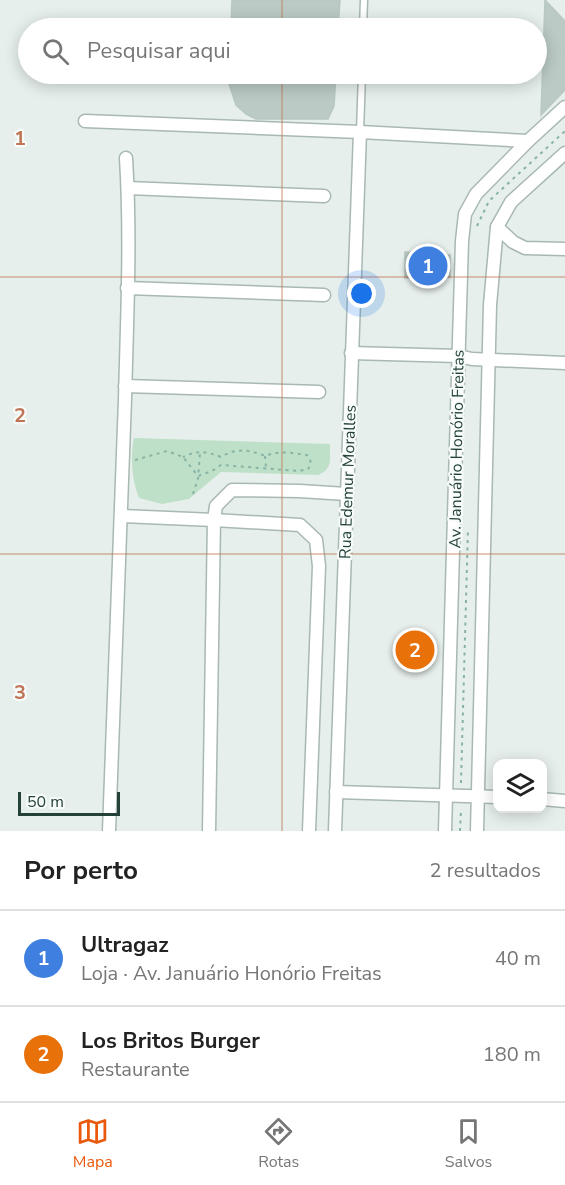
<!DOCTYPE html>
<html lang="pt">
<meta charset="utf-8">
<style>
body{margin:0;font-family:"Nunito Sans",sans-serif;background:#f6f6f6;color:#222}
.controls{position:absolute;right:18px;bottom:18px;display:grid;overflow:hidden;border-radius:12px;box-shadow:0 3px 15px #0003}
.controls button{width:54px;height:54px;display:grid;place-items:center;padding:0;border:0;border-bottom:2px solid #e0e0e0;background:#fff;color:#222;font:30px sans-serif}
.scale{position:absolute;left:18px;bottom:15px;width:102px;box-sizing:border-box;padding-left:6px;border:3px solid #24423a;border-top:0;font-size:16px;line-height:21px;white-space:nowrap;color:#24423a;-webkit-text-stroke:4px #f7fbf9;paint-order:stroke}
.you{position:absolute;left:362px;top:294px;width:21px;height:21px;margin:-15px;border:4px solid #fff;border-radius:50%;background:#1a73e8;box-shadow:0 0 0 9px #1a73e833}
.badge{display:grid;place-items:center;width:39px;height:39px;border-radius:50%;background:#ea580c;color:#fff;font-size:20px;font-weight:700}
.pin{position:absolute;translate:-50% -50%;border:3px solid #fff;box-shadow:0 2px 6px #0006}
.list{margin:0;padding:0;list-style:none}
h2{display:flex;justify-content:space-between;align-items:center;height:78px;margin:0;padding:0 24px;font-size:26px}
h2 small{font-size:20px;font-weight:400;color:#767676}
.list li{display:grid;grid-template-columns:39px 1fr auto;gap:18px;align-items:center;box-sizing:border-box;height:96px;padding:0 24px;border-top:2px solid #e0e0e0}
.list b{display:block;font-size:22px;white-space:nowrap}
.list p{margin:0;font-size:20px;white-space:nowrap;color:#767676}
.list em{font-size:20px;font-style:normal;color:#767676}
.icon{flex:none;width:33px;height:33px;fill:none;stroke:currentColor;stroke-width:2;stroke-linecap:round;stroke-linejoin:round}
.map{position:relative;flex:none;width:565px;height:831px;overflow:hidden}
.search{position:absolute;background:#fff;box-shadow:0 3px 15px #0003;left:18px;right:18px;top:18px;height:66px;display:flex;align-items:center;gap:15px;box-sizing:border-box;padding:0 21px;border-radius:33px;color:#767676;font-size:22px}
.sheet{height:270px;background:#fff}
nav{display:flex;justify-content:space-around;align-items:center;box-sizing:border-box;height:84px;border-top:2px solid #e0e0e0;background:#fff;font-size:16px;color:#767676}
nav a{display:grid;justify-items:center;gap:3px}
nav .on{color:#ea580c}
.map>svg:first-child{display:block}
.green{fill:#bfe0c8}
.building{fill:#bbcac4;stroke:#b8c9c2;stroke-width:1.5}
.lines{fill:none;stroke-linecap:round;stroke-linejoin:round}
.lane-casing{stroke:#a8b8b2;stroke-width:9}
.street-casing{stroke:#a8b8b2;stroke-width:15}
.path{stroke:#86b3a5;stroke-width:2;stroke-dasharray:3 4.5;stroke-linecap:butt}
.lane{stroke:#fff;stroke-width:6}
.street{stroke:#fff;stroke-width:12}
.grid{fill:none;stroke:#c07456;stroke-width:1.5;stroke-opacity:0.55}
.labels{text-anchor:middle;stroke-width:4.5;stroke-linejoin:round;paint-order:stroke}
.street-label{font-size:16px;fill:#24423a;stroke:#f7fbf9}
.grid-label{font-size:20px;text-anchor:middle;font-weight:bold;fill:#c07456;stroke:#f7fbf9;stroke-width:4.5;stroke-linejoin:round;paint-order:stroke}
</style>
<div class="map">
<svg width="565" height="831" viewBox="0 0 565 831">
<rect width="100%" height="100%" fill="#e6efeb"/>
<path class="green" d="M134 438 330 444C329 459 334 468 318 475L221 472 189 499 162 504 139 498C132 480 130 457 134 438Z"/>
<g class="building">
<path d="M232 0H340L338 28H231Z"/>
<path d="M545 0 565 21V90L541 115Z"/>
<path d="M230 74H336L334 106 328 119H256L246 114 236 105 229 84Z"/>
<path d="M405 252 450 255V277L405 278Z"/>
<path d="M398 641H433V659L397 658Z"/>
</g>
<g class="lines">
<defs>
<g id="lane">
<path d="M363 28 364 0"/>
<path d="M360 132 362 74"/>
</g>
<g id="street">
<path d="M85 121 360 132 528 141"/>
<path d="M128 188 324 196"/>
<path d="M497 227 513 242 525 248 565 249"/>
<path d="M127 288 324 295"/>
<path d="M351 353 458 356 472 359 565 363"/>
<path d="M125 386 319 392"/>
<path d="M122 516 214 520 216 506 232 490 300 491 346 494"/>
<path d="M336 792 498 797"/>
<path d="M542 799 565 801"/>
<path d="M109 831C115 687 121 543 125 399 127 319 131 238 126 158"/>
<path d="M209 831 214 520 300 525 316 540 319 566 309 831"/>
<path d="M335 831 360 132"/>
<path d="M445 831 459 341 462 241 465 214 476 194 528 141 565 107"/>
<path d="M477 831 490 305 497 227 511 202 565 153"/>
</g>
</defs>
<use href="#lane" class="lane-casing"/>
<use href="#street" class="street-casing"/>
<g class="path">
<path d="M477 226 489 201 565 131"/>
<path d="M265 456 266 468"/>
<path d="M135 460 167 451 183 457 198 476 212 471 221 465 299 471 308 469 311 465 310 459 307 455C292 453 279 450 265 456 248 449 236 448 221 457 205 451 198 450 183 457"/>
<path d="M193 494 198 479 200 452"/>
<path d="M461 783 468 528"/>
<path d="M460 831 461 810"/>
</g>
<use href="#lane" class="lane"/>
<use href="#street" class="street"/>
</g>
<path class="grid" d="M282 0V28M282 74V831M0 277H565M0 554H565"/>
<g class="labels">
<g class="street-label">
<text transform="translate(456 449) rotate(-89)" y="6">Av. Januário Honório Freitas</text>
<text transform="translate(347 482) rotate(-88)" y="6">Rua Edemur Moralles</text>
</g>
</g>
<g class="grid-label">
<text x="20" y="145">1</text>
<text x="20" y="422">2</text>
<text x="20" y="699">3</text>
</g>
</svg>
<div class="controls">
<button><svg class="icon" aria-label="layers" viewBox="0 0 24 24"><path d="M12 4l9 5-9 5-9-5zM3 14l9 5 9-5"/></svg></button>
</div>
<div class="scale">50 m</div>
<div class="you"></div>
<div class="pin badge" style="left:428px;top:266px;background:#3f7fe0">1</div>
<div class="pin badge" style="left:415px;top:650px;background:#e8710a">2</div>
<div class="search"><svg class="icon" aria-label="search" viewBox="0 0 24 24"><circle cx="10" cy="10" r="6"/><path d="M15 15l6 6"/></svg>Pesquisar aqui</div>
</div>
<section class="sheet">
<h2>Por perto<small>2 resultados</small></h2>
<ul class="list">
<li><span class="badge" style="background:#3f7fe0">1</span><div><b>Ultragaz</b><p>Loja · Av. Januário Honório Freitas</p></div><em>40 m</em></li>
<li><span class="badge" style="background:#e8710a">2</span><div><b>Los Britos Burger</b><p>Restaurante</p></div><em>180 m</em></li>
</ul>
</section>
<nav>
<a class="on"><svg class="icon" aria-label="map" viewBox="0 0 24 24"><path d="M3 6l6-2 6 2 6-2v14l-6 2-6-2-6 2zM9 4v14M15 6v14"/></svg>Mapa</a>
<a><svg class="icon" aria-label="directions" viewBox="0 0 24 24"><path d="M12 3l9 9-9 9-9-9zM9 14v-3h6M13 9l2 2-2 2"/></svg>Rotas</a>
<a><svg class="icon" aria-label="saved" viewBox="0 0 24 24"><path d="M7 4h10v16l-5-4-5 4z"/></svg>Salvos</a>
</nav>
